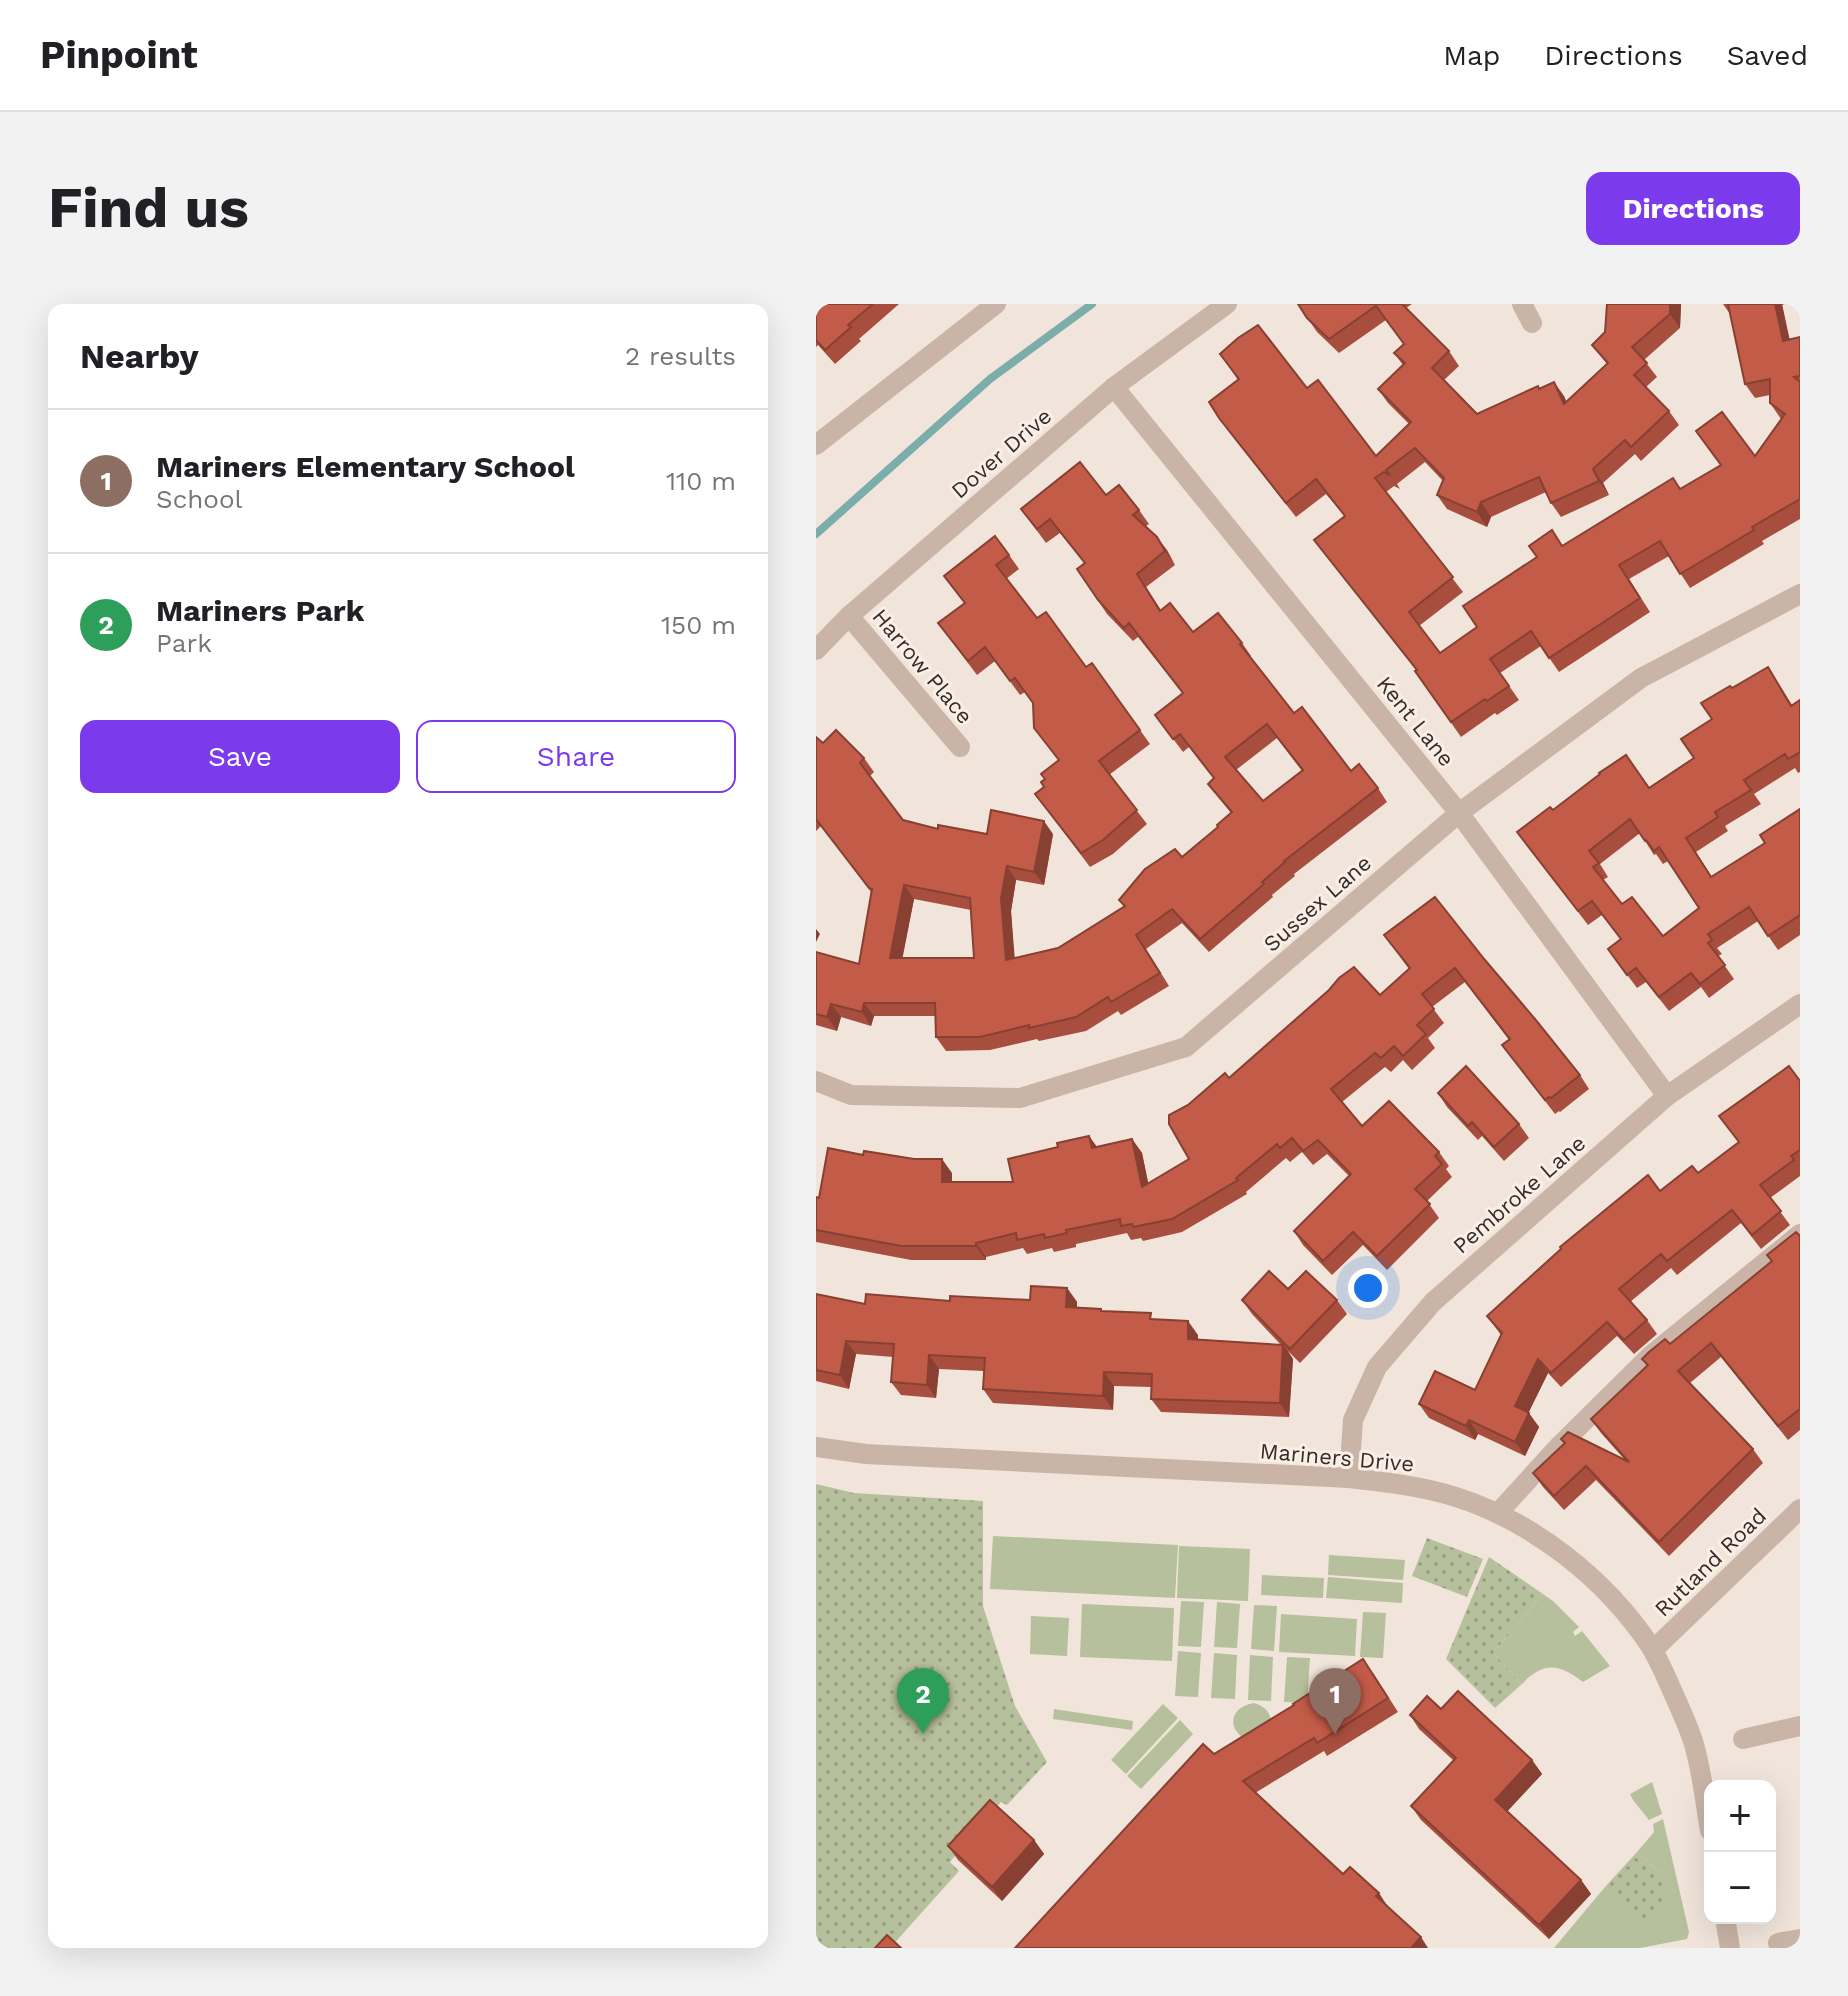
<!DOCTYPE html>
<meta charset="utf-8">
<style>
body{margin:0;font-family:"Work Sans",sans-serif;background:#f2f2f2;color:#202124}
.controls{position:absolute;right:24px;bottom:24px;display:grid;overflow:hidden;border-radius:16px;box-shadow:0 8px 32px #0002}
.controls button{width:72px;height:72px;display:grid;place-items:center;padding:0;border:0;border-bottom:2px solid #e0e0e0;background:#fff;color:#202124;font:40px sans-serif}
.you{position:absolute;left:552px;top:984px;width:28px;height:28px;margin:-20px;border:6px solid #fff;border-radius:50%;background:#1a73e8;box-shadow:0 0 0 12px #1a73e833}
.badge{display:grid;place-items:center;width:52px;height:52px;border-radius:50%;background:#7c3aed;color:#fff;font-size:26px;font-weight:700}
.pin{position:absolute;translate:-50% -66px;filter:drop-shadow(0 2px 4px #0008)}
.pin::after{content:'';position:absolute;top:42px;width:28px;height:24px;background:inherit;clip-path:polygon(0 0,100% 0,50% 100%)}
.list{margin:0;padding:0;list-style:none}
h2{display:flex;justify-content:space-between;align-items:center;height:104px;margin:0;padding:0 32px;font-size:34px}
h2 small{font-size:26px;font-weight:400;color:#757577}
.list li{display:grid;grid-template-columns:52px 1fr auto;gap:24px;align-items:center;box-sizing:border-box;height:144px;padding:0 32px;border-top:2px solid #e0e0e0}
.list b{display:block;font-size:30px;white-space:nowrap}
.list p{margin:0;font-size:26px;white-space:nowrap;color:#757577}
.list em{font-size:26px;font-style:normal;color:#757577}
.actions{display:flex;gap:16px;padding:24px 32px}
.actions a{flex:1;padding:18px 0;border:2px solid #7c3aed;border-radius:16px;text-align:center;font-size:28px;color:#7c3aed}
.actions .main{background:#7c3aed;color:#fff}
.map{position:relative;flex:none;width:984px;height:1644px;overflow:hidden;border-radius:16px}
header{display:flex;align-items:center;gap:48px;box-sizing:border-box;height:112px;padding:0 40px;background:#fff;border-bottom:2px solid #e0e0e0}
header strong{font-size:38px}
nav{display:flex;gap:44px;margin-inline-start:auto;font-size:28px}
.intro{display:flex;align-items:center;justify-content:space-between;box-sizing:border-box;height:192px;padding:0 48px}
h1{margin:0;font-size:56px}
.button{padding:20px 36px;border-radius:16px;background:#7c3aed;color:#fff;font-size:28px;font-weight:700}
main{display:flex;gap:48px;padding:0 48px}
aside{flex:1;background:#fff;border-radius:16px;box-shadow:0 8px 32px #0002}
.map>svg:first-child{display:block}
.grass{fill:#b7c09c}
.park{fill:url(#park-dots)}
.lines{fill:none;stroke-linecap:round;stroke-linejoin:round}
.stream{stroke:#7badab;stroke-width:8}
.minor{stroke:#c9b4a7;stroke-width:20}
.wall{fill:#a74e3e;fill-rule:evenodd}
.shaded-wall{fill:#884032}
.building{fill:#c25b48;stroke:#884032;stroke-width:2;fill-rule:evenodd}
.labels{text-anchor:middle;stroke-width:6;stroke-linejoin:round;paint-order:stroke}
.street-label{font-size:22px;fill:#352b28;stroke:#f9efe7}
</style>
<header>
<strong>Pinpoint</strong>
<nav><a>Map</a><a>Directions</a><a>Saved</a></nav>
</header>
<div class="intro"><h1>Find us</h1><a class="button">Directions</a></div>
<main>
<aside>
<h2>Nearby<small>2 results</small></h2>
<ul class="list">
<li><span class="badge" style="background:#8d6e63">1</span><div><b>Mariners Elementary School</b><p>School</p></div><em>110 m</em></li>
<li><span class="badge" style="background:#2e9e5b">2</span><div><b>Mariners Park</b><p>Park</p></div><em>150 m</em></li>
</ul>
<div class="actions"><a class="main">Save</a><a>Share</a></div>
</aside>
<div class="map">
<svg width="984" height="1644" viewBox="0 0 984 1644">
<defs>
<pattern id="park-dots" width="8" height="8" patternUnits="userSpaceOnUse" patternTransform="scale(2)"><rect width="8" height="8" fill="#b7c09c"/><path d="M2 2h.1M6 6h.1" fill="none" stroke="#969c7f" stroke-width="1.8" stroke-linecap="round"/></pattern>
</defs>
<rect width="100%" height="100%" fill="#f1e5db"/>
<g class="grass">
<path d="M177 1232 362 1241 359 1294 174 1285Z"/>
<path d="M363 1242 434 1245 432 1297 361 1294Z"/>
<path d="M513 1251 589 1256 587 1276 512 1271Z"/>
<path d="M446 1271 508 1274 507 1294 445 1291Z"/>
<path d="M512 1273 587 1279 586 1299 510 1294Z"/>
<path d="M727 1290 737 1297 763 1323 757 1328 759 1332 766 1327 794 1362 767 1378C743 1360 728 1357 706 1380L677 1349Z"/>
<path d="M365 1297 388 1298 385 1343 362 1342Z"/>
<path d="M401 1298 424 1300 421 1344 398 1343Z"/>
<path d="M266 1300 358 1304 356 1357 264 1353Z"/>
<path d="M438 1301 461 1302 458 1347 435 1345Z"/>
<path d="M547 1308 570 1309 567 1354 544 1353Z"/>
<path d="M465 1310 541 1315 539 1352 463 1348Z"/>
<path d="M215 1312 253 1314 251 1352 214 1350Z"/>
<path d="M362 1347 385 1349 382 1393 359 1392Z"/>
<path d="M398 1349 421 1351 419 1395 395 1394Z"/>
<path d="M434 1351 457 1353 455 1397 432 1396Z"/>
<path d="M471 1353 494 1354 491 1399 468 1398Z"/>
<path d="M438 1399C450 1403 454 1408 456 1420L434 1437C410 1428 412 1403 438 1399Z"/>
<path d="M347 1400 362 1414 310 1470 295 1456Z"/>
<path d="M238 1405 317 1417 316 1426 237 1415Z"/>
<path d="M364 1416 377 1430 325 1485 311 1472Z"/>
<path d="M836 1478 846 1510 833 1516 817 1496 814 1490Z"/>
<path d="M847 1515 873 1628 871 1635 824 1644H738L789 1583 829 1619 846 1570 821 1548 838 1528 837 1520Z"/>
</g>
<g class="park">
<path d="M0 1180 38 1189 167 1197V1302L199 1402 231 1458 191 1501 185 1498 134 1558 143 1567 74 1644H0Z"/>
<path d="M611 1234 667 1255 651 1293 596 1272Z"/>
<path d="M673 1253 727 1290 677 1349 706 1380 679 1404 630 1355Z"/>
<path d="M821 1548 846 1570 849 1597 829 1620 789 1583Z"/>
</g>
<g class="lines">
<path class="stream" d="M0 230 174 75 276 0"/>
<g class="minor">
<path d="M706 0 716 19"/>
<path d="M298 83 643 509 851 792"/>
<path d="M0 141 180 0"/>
<path d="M33 312 144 443"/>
<path d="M0 346 33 312 298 83 411 0"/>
<path d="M0 777 35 791 204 794 370 743 643 509 825 374 984 290"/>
<path d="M0 1143 50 1150 533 1174C569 1178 605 1182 640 1193 718 1218 790 1275 835 1343 841 1353 846 1364 851 1375 860 1396 870 1416 877 1437 886 1466 889 1497 894 1527"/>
<path d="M533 1174 537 1116 561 1063 617 998 851 792 984 700"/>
<path d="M682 1209 743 1142 834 1052 984 930"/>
<path d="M837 1346 984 1205"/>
<path d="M927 1435 984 1422"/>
<path d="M909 1614 914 1644"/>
<path d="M962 1639 984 1635"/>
</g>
</g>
<g class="wall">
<path d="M0 0H83L43 35 45 37 19 60 2 41 0 43Z"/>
<path d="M482 0H596L590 4 633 47 643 62 628 76 661 110 738 78 750 98 791 60 776 41 865 0 864 24 828 56 841 73 830 83 853 107 863 121 825 157 819 150 787 179 793 191 745 213 735 199 730 188 675 213 671 223 631 205 621 191 627 177 609 158 581 180 584 185 578 182 570 188 647 288 603 322 624 349 661 323 747 241 864 185 939 152 965 115 954 99V91L939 94 929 80 914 10 907 0H969L966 1 973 35 984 33V215L946 237 948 240 874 284 853 252 813 275 834 308 743 368 725 342 684 369 703 396 681 411 679 409 645 433 599 367 600 366 498 236 529 212 510 190 480 213 413 128 393 98 422 76 404 50 491 84 560 152 593 120 572 99 562 85 587 61 578 49 588 40 570 16 523 49 501 28Z"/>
<path d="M290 191 323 206 333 220 330 222 341 233 359 261 330 283 345 306 377 328 426 339 435 352 434 353 478 409 535 467 562 484 571 498 478 570 479 572 456 591 457 593 393 648 366 619 330 645 353 682 305 711 302 707 270 727 223 737 221 735 174 746 130 747 120 733V712H58L55 722 25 713 21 727 0 721V648L43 660 55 588 5 522 0 527V433L7 439 48 454 58 468 54 472 87 516 122 525 171 530H237L228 581 200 576 195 607 198 654 242 644 308 603 303 596 366 553 402 523 415 509 392 480 398 475 373 443 367 448 339 411 367 390 322 333 317 337 291 310 261 265 268 259 244 229 230 239 205 205ZM461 434 486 467 447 497 420 466ZM98 595 155 606 158 654H86Z"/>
<path d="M193 251 203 265 190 275 221 314 270 363 276 359 334 440 293 471 331 520 297 550 274 563 219 490 228 483 229 475 242 456 218 424 217 399 209 388 204 391 179 357 161 371 122 319 148 299 128 272Z"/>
<path d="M952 363 976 401 984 396V468L982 469 979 464 938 490 945 500 909 522 912 527 880 548 896 573 949 539 984 505V631L962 646 942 617 901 644 906 650 902 652 918 675 893 694 885 683 853 707 830 678 821 684 792 645 805 636 786 611 772 621 701 528 737 506 833 484 878 454 896 415 916 384ZM824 529 838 551 840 550 847 560 852 557 883 604 847 632 806 600 787 576 792 573 784 560Z"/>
<path d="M568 631 669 656 764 771 773 785 744 808 743 807 739 810 686 741 693 736 649 678 616 703 628 719 612 734 619 744 596 766 587 756 575 768 569 763 526 798 546 822 623 848 633 862 630 865 636 873 611 897 623 914 571 966 547 941 516 971 487 941 478 927 533 872 511 850 497 861 486 848 474 858 470 854 430 888 431 890 366 928 327 937 325 934 315 936 311 929 260 940V943L238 948 236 944 211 950 207 944 170 953V956H95L0 938V893L3 894 136 869V878H197L242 843 273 832 281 843 316 835 326 849 332 879 373 855 372 801 413 774 564 691 593 665Z"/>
<path d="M984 777V872L954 894 974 921 945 945 925 919 861 971 855 964 814 998 831 1016 841 1030 818 1050 801 1032 745 1083 732 1069 712 1109 723 1123 709 1152 662 1130 659 1136 613 1114 603 1100 659 1086 685 1031 671 1012 844 887 882 869 922 839Z"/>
<path d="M622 789 703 820 713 834 688 857 666 832 662 836 631 803Z"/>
<path d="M984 932V1126L972 1136 905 1053 874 1079 937 1145 947 1159 853 1252 780 1176 748 1206 727 1183 717 1169 748 1140 745 1135 809 1156 785 1129 775 1115 831 1062 826 1055 854 1040 939 971Z"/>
<path d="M251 984 261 998V1003L285 1005 286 1007 339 1015 382 1031V1035L465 1041 436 1010 426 996 472 985 521 996 531 1010 484 1059 472 1047 477 1055 473 1113 345 1108 335 1095 336 1083 298 1082 297 1106 177 1099 167 1085 168 1067 123 1065 120 1094 85 1091 75 1078 77 1053 40 1050 33 1085 0 1077V990L49 1000 134 997 214 996Z"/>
<path d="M557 1369 582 1408 511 1452 508 1447 439 1489 527 1570 572 1603 199 1644 398 1450Z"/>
<path d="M625 1405 716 1456 726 1470 691 1507 765 1576 775 1590 733 1635 605 1516 595 1502 637 1456 603 1425 594 1411Z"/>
<path d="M218 1536 228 1550 186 1597 142 1556 132 1542Z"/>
</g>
<g class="shaded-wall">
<path d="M854 0H865L864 24 854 10Z"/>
<path d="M959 0H966L977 51 967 37Z"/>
<path d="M738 78 748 92 758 114 748 100Z"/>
<path d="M777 165 787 179 793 191 783 177Z"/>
<path d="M665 198 675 213 671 223 661 208Z"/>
<path d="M341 233 351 246 359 261 349 247Z"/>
<path d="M228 517 237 530 228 581 218 568Z"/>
<path d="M191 562 200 576 195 607 200 670 190 656 185 594Z"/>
<path d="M88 581 98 595 84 667 74 654Z"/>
<path d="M0 625 4 630 0 638Z"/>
<path d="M48 699 58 712 55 722 46 708Z"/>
<path d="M15 700 25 713 21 727 11 713Z"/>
<path d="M273 832 283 846 276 844Z"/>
<path d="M316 835 326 849 336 897 326 883Z"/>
<path d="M126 855 136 869V892L126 878Z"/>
<path d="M160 939 170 953V956L160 942Z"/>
<path d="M251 984 261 998 260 1016 250 1003Z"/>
<path d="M372 1017 382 1031 381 1049 372 1035Z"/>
<path d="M30 1037 40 1050 33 1085 24 1071Z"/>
<path d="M467 1041 477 1055 473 1113 464 1099Z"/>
<path d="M113 1051 123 1065 120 1094 111 1081Z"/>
<path d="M722 1055 732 1069 709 1116 699 1102Z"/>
<path d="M288 1068 298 1082 297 1106 287 1092Z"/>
<path d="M713 1109 723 1123 709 1152 699 1138Z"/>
<path d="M653 1116 662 1130 659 1136 650 1122Z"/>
<path d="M716 1456 726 1470 689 1510 679 1496Z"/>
<path d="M218 1536 228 1550 186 1597 176 1583Z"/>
<path d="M765 1576 775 1590 733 1635 723 1621Z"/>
<path d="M563 1589 572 1603 560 1592Z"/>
<path d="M605 1633 612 1644H595Z"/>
</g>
<g class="building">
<path d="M0 0H57L32 21 35 23 9 46 0 36Z"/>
<path d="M482 0H586L633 47 616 64 661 110 722 82 723 85 738 78 748 100 792 59 776 41 789 28 791 0H854V10L816 43 831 59 818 71 853 107 815 143 809 136 777 165 783 177 735 199 723 173 665 198 661 208 621 191 628 174 599 144 570 166 574 171 568 168 559 174 637 273 593 308 624 349 661 323 647 302 721 253 713 242 736 226 746 242 857 174 864 185 905 161 880 127 906 108 939 152 969 110 954 99V75L929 80 912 0H959L967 37 984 33V72L978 73 984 78V195L936 223 938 226 864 270 844 237 803 261 824 294 733 354 715 327 674 355 693 382 671 397 669 395 635 418 599 367 601 366 498 236 529 212 500 175 470 199 403 114 393 98 423 75 404 50 422 34 442 21 491 84 502 76 560 152 595 118 562 85 589 59 578 49 588 40 560 2 513 35 491 14Z"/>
<path d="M264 158 290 191 303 181 323 206 317 211 341 233 349 247 321 270 344 307 354 299 377 328 402 309 426 339 424 340 478 409 486 403 535 467 543 460 562 484 468 557 469 558 446 578 448 580 384 635 356 605 320 631 344 669 295 698 292 693 260 713 213 724V721L164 733H120L119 699H48L46 708 15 700 11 713 0 710V648L43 660 56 585 53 584 0 515V433L7 439 20 426 48 454 44 459 87 516 122 525V521L171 530 175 506 228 517 218 568 191 562 185 594 190 656 242 644 309 602 303 596 329 565 359 545 366 553 402 523 401 521 416 508 392 480 398 474 364 430 357 435 339 411 367 389 313 319 308 324 282 296 261 265 269 259 234 215 221 225 205 205ZM451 420 487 466 447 497 409 453ZM88 581 154 594 158 654H74Z"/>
<path d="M179 232 193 251 180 261 221 314 230 308 270 363 276 359 324 426 283 457 321 506 287 536 265 549 219 490 228 483 225 478 229 475 225 470 243 456 218 424 217 399 199 374 194 377 169 343 152 357 122 319 149 299 128 272Z"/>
<path d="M952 363 975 402 984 396V448L972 455 969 450 928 476 935 486 899 508 902 513 870 534 895 573 949 539 944 531 984 505V611L952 632 933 603 892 630 896 636 892 639 909 661 884 680 875 669 843 693 820 664 811 671 792 645 805 635 776 597 762 607 701 528 734 503 737 506 784 470 783 469 810 451 833 484 878 454 865 435 896 415 885 399 914 382 916 384ZM814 515 829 537 830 536 838 547 843 543 883 604 847 632 816 593 806 600 777 563 783 559 773 547Z"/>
<path d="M619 593 669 656 719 715 764 771 735 794 733 793 729 796 686 741 694 735 639 664 606 690 618 705 601 721 610 730 587 752 578 742 565 754 559 749 515 785 546 822 573 797 623 848 619 852 626 860 599 885 614 900 561 952 537 928 507 957 478 927 535 870 502 836 487 847 476 834 464 844 461 840 420 874 422 876 356 915 317 923 316 920 305 922 304 915 250 926 251 929 229 934 228 930 201 936 200 929 160 939V942H85L0 926V893L3 894 12 844 47 851 48 847 98 855H126V878H197L192 855 242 843 241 839 273 832 276 844 316 835 326 883 373 855 353 820V811L372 801 409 769 413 774 513 686 523 674 538 663 564 691 594 664 568 631Z"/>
<path d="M650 762 703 820 678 843 656 818 652 822 622 789Z"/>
<path d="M973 762 984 777V846L975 852 978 856 944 881 965 907 936 931 916 906 851 957 845 950 803 985 831 1016 808 1036 791 1018 735 1069 722 1055 699 1102 713 1109 699 1138 653 1116 650 1122 603 1100 619 1067 659 1086 686 1029 671 1012 745 945 744 943 832 871 844 887 876 862 882 869 923 838 903 812Z"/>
<path d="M980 928 984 932V1105L962 1122 895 1039 862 1067 937 1145 843 1238 770 1162 738 1192 717 1169 749 1139 745 1135 752 1128 813 1158 775 1115 832 1061 826 1055 833 1048 849 1035 854 1040 939 971 956 957 951 951Z"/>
<path d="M453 967 472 985 490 967 521 996 474 1045 426 996Z"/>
<path d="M215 982 251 984 250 1003 285 1005V1007L335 1009 334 1015 372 1017V1035L467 1041 464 1099 335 1095 336 1070 288 1068 287 1092 167 1085 169 1054 113 1051 111 1081 75 1078 78 1040 30 1037 24 1071 0 1066V990L49 1000 50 990 134 997V992L214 996Z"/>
<path d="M547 1355 572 1394 501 1439 498 1434 427 1477 527 1570 534 1563 563 1589 560 1592 605 1633 595 1644H199L387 1440 398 1450 478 1401 477 1400Z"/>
<path d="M642 1387 716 1456 679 1496 765 1576 723 1621 595 1502 640 1454 594 1411 611 1392 625 1405Z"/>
<path d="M174 1496 218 1536 176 1583 132 1542Z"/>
<path d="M71 1631 85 1644H59Z"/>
</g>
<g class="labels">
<g class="street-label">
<text transform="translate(185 149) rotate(-41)" y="8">Dover Drive</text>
<text transform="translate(107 362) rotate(50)" y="8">Harrow Place</text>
<text transform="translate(600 417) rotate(51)" y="8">Kent Lane</text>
<text transform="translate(501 599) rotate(-41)" y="8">Sussex Lane</text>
<text transform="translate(703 890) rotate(-41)" y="8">Pembroke Lane</text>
<text transform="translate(521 1153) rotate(5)" y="8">Mariners Drive</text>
<text transform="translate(894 1258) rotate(-44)" y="8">Rutland Road</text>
</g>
</g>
</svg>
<div class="controls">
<button>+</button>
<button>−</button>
</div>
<div class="you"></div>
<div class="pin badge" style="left:519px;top:1430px;background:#8d6e63">1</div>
<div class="pin badge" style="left:107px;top:1430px;background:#2e9e5b">2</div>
</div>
</main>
